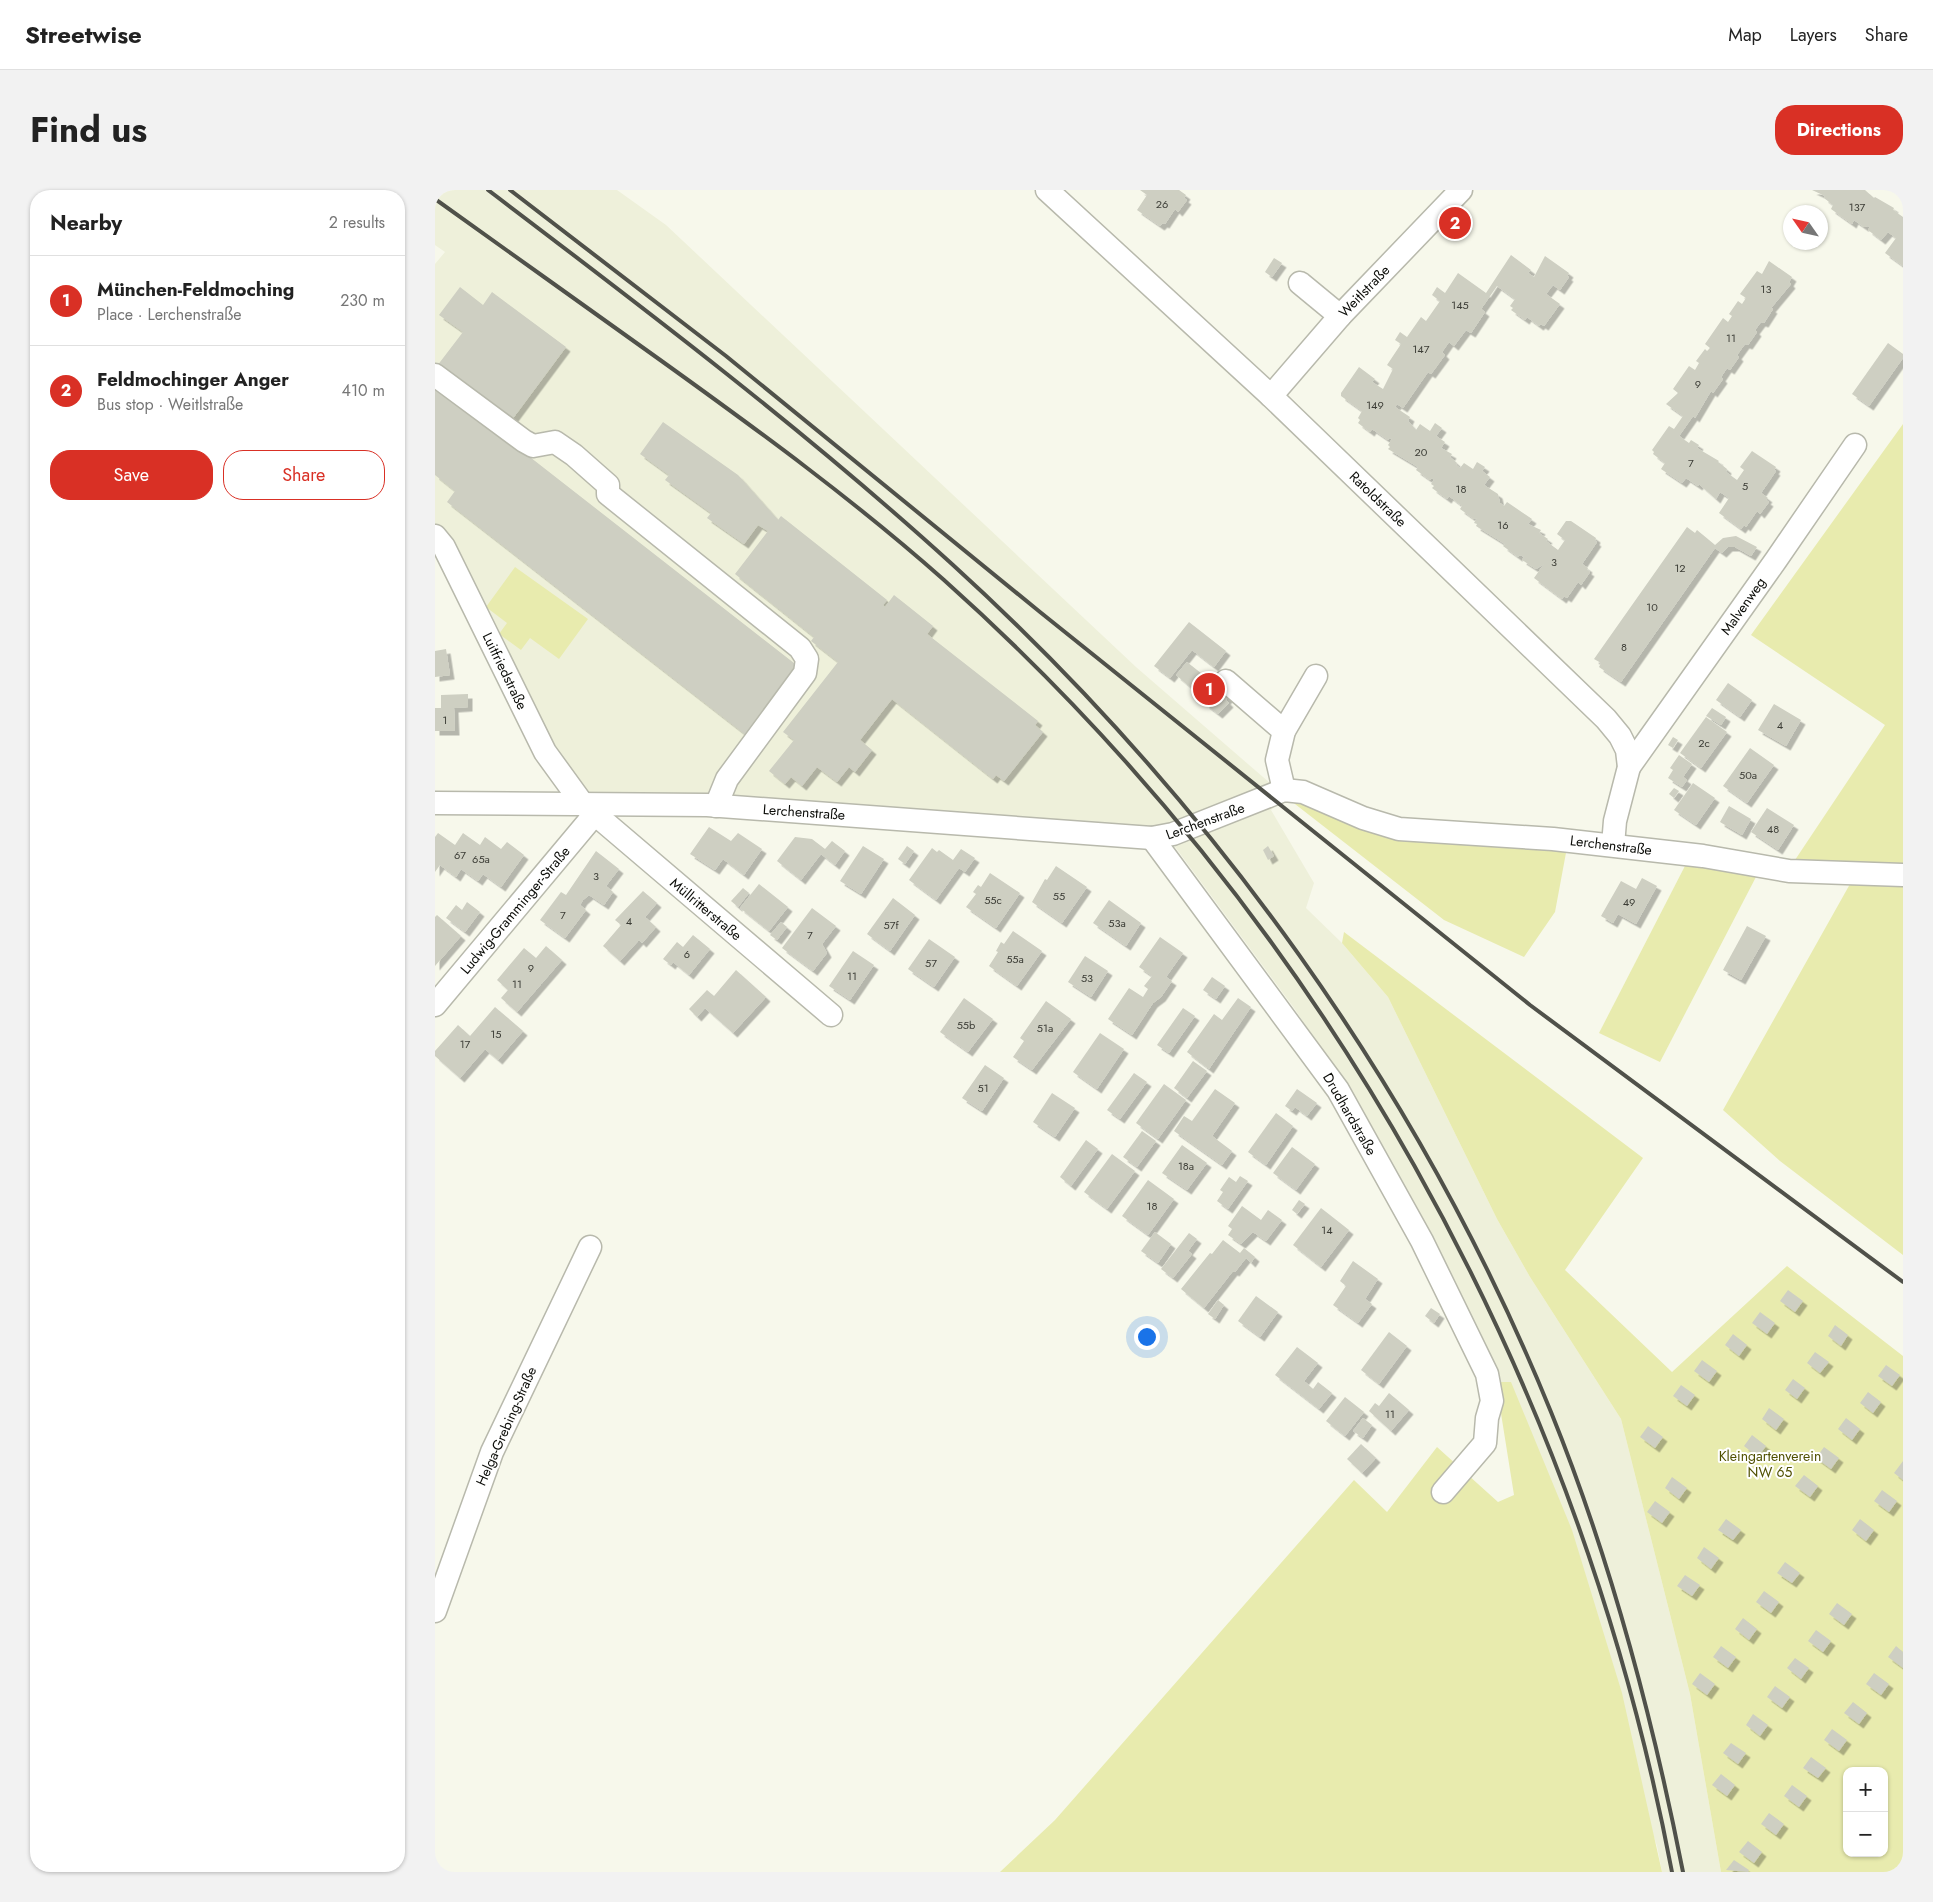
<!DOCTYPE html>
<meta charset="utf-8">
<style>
body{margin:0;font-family:Jost,sans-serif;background:#f2f2f2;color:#222}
.controls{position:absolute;right:15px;bottom:15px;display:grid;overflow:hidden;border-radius:10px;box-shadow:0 1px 4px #0004}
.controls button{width:45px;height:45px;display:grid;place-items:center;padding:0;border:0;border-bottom:1px solid #e0e0e0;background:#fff;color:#222;font:25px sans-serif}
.compass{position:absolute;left:1348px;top:15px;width:45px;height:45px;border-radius:50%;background:#fff;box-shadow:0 1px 4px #0004;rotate:304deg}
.you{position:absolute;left:711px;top:1146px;width:18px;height:18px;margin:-12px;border:4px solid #fff;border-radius:50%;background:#1a73e8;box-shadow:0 0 0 8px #1a73e833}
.badge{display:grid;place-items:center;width:32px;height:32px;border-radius:50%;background:#d93025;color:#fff;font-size:16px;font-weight:700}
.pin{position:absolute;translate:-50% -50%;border:2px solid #fff;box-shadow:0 1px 5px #0006}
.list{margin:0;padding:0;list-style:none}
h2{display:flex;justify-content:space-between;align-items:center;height:65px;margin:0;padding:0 20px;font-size:21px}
h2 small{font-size:16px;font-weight:400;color:#767676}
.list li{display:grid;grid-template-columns:32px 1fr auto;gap:15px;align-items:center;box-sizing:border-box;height:90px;padding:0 20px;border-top:1px solid #e0e0e0}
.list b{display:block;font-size:19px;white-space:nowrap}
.list p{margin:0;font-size:16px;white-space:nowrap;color:#767676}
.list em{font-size:16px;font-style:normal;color:#767676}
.actions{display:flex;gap:10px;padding:15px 20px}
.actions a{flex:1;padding:11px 0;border:1px solid #d93025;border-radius:20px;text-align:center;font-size:18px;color:#d93025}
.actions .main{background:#d93025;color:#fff}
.map{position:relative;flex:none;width:1468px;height:1682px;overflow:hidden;border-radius:20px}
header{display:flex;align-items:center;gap:30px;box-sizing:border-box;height:70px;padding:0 25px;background:#fff;border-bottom:1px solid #e0e0e0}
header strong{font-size:24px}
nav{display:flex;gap:28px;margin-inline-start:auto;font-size:18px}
.intro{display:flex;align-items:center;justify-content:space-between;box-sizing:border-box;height:120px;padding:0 30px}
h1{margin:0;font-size:35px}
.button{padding:12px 22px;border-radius:20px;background:#d93025;color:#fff;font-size:18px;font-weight:700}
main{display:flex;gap:30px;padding:0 30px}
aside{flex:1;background:#fff;border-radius:20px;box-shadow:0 1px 4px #0004}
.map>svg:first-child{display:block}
.built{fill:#eef0da}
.green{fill:#e8ebae;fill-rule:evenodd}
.building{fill:#cecfc2;filter:url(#shadow)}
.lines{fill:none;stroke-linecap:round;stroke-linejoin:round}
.minor-casing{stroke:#b8b9ac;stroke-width:25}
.minor{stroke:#fff;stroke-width:22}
.rail{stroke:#50514a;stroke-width:4}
.labels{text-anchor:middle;stroke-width:4;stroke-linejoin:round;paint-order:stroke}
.number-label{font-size:11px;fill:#3c3d36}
.street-label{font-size:14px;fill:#0b0c08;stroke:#fff}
.park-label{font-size:14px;fill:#505002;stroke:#fff}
</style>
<header>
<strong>Streetwise</strong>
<nav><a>Map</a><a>Layers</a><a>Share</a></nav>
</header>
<div class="intro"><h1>Find us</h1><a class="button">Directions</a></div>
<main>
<aside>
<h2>Nearby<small>2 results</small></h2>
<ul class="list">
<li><span class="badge">1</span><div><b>München-Feldmoching</b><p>Place · Lerchenstraße</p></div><em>230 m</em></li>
<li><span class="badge">2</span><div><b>Feldmochinger Anger</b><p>Bus stop · Weitlstraße</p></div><em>410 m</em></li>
</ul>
<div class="actions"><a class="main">Save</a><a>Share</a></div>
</aside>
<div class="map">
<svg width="1468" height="1682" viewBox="0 0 1468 1682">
<defs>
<filter id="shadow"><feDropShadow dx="4.5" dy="4.5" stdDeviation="0" flood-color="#0004"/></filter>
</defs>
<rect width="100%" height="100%" fill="#f7f8eb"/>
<path class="built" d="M0 0H182L231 35 701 477 851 607 836 620 879 693 871 718 907 753 953 807 1062 1029 1095 1087 1186 1229 1255 1504 1286 1682H1227L1222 1656 1061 1192 1007 1069 938 938 859 818 735 650 135 611 0 354V74L10 62 0 55Z"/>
<g class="green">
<path d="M1468 234V1065L1345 971 1288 920 1415 694 1358 673 1450 535 1316 445Z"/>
<path d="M80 377 153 429 124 469 95 448 86 460 64 444 72 433 51 417Z"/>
<path d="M851 607 954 638 1133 652 1120 722 1089 767 1009 730Z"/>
<path d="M1251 674 1322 685 1225 872 1164 843Z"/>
<path d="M909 742 1208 968 1130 1080 1237 1182 1352 1076 1468 1166V1682H1286L1255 1504 1186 1229 1095 1087 1062 1029 953 807 907 753ZM1412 1581H1449V1663H1412Z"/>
<path d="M1061 1192H1076L1137 1340 1187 1503 1227 1682H565L620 1630 919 1290 952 1322 1002 1257 1063 1312 1079 1305Z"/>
</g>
<g class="building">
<path d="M705 0H744L751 5 749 8 752 10 743 22 740 19 730 34 728 33 725 36 702 20 712 5Z"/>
<path d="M1377 0H1430L1439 8 1440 7 1459 18 1458 20 1468 27V76L1450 63 1461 48 1453 42 1446 50 1433 40 1435 37 1433 36 1429 37 1419 30 1417 34 1396 19 1398 15 1389 8 1390 6Z"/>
<path d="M1076 65 1096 80 1093 83 1099 87 1110 66 1134 83 1132 86 1134 87 1125 100 1118 95 1111 104 1125 114 1109 136 1106 134 1104 136 1092 127 1090 130 1076 120 1078 118 1075 116 1080 109 1062 96 1046 119 1050 122 1036 143 1031 140 1019 156 1014 152 1007 162 1010 165 996 184 993 182 968 218 962 214 960 217 975 227 973 231 981 240 985 234 995 241 1000 233 1007 238 1001 246 1010 252 1006 258 1017 264 1015 267 1022 273 1021 275 1025 278 1029 273 1038 279 1042 272 1050 277 1047 281 1055 287 1049 295 1063 304 1065 313 1069 316 1072 312 1097 329 1093 334 1106 340 1104 343 1113 349 1111 351 1123 360 1130 350 1122 344 1131 331H1136L1161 348 1160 351 1162 352 1147 374 1153 378 1152 380 1155 382 1146 395 1143 392 1132 408 1129 406 1127 409 1099 388 1109 374 1101 379 1087 370 1089 367 1085 365 1083 367 1068 356 1070 354 1041 336 1042 334 1039 333 1042 328 1039 329 1025 319 1027 316 1014 306 1012 309 997 298 999 296 996 294 999 290 997 288 995 290 981 280 983 277 953 259 955 257 953 255 957 249 954 248 953 250 937 239 935 242 923 233 925 230 923 228 927 221 906 206V203L924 177 940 189 937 192 948 199 958 179 952 175 966 154 960 150 965 142 972 147 986 127 991 131 1005 111 997 105 1002 97 1010 103 1023 83 1051 103Z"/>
<path d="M839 68 847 73 837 87 830 82Z"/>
<path d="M1334 71 1357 87 1354 92 1356 94 1336 118 1338 119 1329 133 1326 132 1320 140 1322 142 1313 155 1310 154 1302 165 1304 167 1295 180 1292 178 1286 187 1288 189 1278 203 1276 201 1260 228 1258 226 1244 246 1254 253 1256 250 1264 255 1262 258 1284 271 1283 272 1292 279 1291 282 1302 290 1309 280 1305 277 1317 261 1341 277 1339 280 1341 281 1326 303 1333 308 1331 310 1334 312 1325 324 1322 321 1311 337 1309 335 1306 339 1284 323 1294 308 1285 302 1281 309 1264 294 1263 296 1251 288 1247 293 1226 279 1230 273 1218 264 1219 262 1217 260 1234 236 1239 239 1248 226 1231 214 1243 203 1238 199 1254 176 1260 180 1264 173 1261 171 1270 159 1272 161 1275 158 1270 154 1288 128 1293 132 1297 126 1294 124 1303 111 1307 114 1311 108 1305 104 1322 81 1327 84Z"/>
<path d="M25 97 48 115 57 102 131 157 76 231 2 176 28 142 4 125Z"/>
<path d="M1453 153 1468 164V168L1434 216 1417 204Z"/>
<path d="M0 193 364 477 311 545 12 312 20 301 0 285Z"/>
<path d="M228 232 303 285 343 330 346 326 452 410 448 415 450 417 459 405 498 436 492 444 603 531 600 535 608 542 569 591 561 585 558 589 457 509 425 550 437 560 420 582 414 577 402 592 382 577 367 596 356 587 350 594 334 581 359 550 348 542 403 472 376 451 379 447 300 384 333 341 323 335 309 354 272 328 276 323 230 290 234 285 205 264Z"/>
<path d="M1252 337 1260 343 1262 340 1280 355 1288 348 1301 346 1322 357 1316 366 1300 357H1293L1287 363 1280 358 1186 492 1164 477 1166 473 1159 469Z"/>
<path d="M754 432 791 461 779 477 757 460 735 488 719 476Z"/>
<path d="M11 459 15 485 0 487V461Z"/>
<path d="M752 472 777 492 781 487 794 507 791 510 794 513 783 524 770 514 772 511 741 485Z"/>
<path d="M1293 493 1317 510 1305 527 1281 510Z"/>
<path d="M33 504V517L19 518 20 541H0V518H6V505Z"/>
<path d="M1339 514 1366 530 1351 556 1323 540Z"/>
<path d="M1277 518 1291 527 1286 535 1271 526Z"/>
<path d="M1271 527 1292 542 1266 578 1245 563Z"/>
<path d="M1238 547 1243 550 1238 558 1233 555Z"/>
<path d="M1315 558 1339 575 1312 613 1288 596Z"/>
<path d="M1244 565 1257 574 1248 587 1252 590 1247 597 1233 588 1238 580 1235 578Z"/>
<path d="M1258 593 1280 608 1261 635 1239 620Z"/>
<path d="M1239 598 1244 601 1239 608 1234 604Z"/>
<path d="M1294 616 1316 629 1307 645 1285 632Z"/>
<path d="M1332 618 1359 635 1343 660 1316 642Z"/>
<path d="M274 637 296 651 303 643 327 659 309 685 288 669 280 680 255 664Z"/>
<path d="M3 643 20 655 28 643 45 655 50 647 66 659 72 652 89 665 66 697 48 684 43 691 26 679 21 687 5 675 0 682V647Z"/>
<path d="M360 647 377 649 390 659 397 651 410 661 400 675 386 664 366 690 342 671Z"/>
<path d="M428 656 449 669 426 704 405 691Z"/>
<path d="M472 656 479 661 470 674 463 669Z"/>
<path d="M833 656 839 666 833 670 828 660Z"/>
<path d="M497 658 502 662 504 660 518 670 526 659 540 668 530 682 524 678 501 710 474 690Z"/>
<path d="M161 661 184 679 171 696 178 702 169 715 154 705 148 710 145 715 151 720 130 748 105 730 126 702 131 705Z"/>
<path d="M621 676 652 697 627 733 597 712 610 689 612 690Z"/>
<path d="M555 683 585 703 561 738 531 717 541 704 538 702 543 695 546 697Z"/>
<path d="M1207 688 1222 696 1201 734 1183 724 1178 733 1166 726 1186 691 1201 699Z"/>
<path d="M324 694 353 717 334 741 305 718Z"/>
<path d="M308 698 314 703 303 717 296 711Z"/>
<path d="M208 701 222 713 210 727 221 737 207 753 204 750 185 771 168 756 186 735 180 730Z"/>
<path d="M458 708 480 725 455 761 432 744Z"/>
<path d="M674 710 706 733 691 756 658 733Z"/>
<path d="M32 712 45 722 30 742 11 728 21 715 27 720Z"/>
<path d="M377 718 401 736 387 754 392 763 378 781 347 758Z"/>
<path d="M2 725 26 746 0 776V727Z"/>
<path d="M346 732 352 737 342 750 335 745Z"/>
<path d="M1312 736 1331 746 1306 790 1288 780Z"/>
<path d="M578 741 607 761 582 796 554 776 563 762 561 761 566 752 569 754Z"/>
<path d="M258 745 275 759 254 785 238 772 236 775 228 769 242 752 248 757Z"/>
<path d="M725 747 748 763 731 787 737 791 726 807 718 813 697 845 673 829 694 798 708 807 713 799 709 796 717 786 704 777Z"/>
<path d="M494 749 520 767 499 797 473 779Z"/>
<path d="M111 756 127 770 82 822 66 808 73 800 62 790 89 758 101 768Z"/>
<path d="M418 761 439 775 415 810 394 796Z"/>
<path d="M650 766 673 781 656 807 633 792Z"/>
<path d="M301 780 331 807 298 843 270 818 262 827 254 819 272 800 279 806Z"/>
<path d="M777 787 790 796 781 809 768 800Z"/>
<path d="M529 808 558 829 533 862 505 842Z"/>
<path d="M803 808 816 817 774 879 752 862 779 824 787 830Z"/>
<path d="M611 811 636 829 597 880 578 867 589 851 585 848Z"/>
<path d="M60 817 88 841 63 870 50 859 25 888 0 866V861L23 835 35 846Z"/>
<path d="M748 818 760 826 734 863 722 855Z"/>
<path d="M665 843 689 859 662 899 638 882Z"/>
<path d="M758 871 772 881 752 908 739 898Z"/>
<path d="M550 875 569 888 547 921 527 908Z"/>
<path d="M699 883 712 892 685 929 672 920Z"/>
<path d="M729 894 751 910 723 949 701 933Z"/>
<path d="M780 899 800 913 777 946 797 961 787 975 739 941 749 926 757 931Z"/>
<path d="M862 899 882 913 872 926 860 917 857 921 850 916Z"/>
<path d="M617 903 640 918 620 947 598 932Z"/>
<path d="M841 923 858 936 831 975 813 962Z"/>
<path d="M707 941 721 951 702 977 688 967Z"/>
<path d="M651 950 663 959 636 996 625 987Z"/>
<path d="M747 955 772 973 752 1000 727 983Z"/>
<path d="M857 957 880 974 861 1000 838 983Z"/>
<path d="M677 964 700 981 672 1019 649 1002Z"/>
<path d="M805 986 813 991 793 1019 782 1011 788 1002 785 1000 794 987 801 992Z"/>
<path d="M713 990 739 1009 713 1045 687 1026Z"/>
<path d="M864 1010 870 1014 862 1024 857 1020Z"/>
<path d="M807 1016 826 1030 833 1020 847 1030 831 1051 818 1042 806 1054 793 1045 797 1039 793 1036Z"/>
<path d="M886 1018 914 1040 886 1077 858 1055Z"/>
<path d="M720 1042 736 1054 723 1073 706 1061Z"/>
<path d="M754 1043 762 1049 753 1061 757 1064 738 1088 726 1079Z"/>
<path d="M788 1050 805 1063 809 1058 820 1067 816 1073 811 1068 800 1082 798 1081 769 1118 746 1099 775 1063 777 1064Z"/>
<path d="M918 1071 943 1089 930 1109 937 1114 923 1133 898 1115 911 1096 905 1091Z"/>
<path d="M1353 1100 1368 1111 1360 1122 1345 1111Z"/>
<path d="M821 1106 843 1122 825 1147 803 1131Z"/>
<path d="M783 1110 789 1115 780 1129 773 1124Z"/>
<path d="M996 1118 1005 1124 999 1133 990 1126Z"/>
<path d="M1325 1122 1340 1133 1332 1144 1317 1133Z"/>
<path d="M1400 1135 1413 1145 1406 1156 1393 1146Z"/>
<path d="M954 1142 972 1156 944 1194 926 1180Z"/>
<path d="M1298 1144 1312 1155 1304 1166 1290 1155Z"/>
<path d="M862 1157 883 1173 869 1191 878 1199 883 1192 897 1203 884 1219 840 1185Z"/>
<path d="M1380 1162 1394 1172 1385 1183 1372 1173Z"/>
<path d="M1267 1170 1282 1181 1274 1192 1259 1181Z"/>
<path d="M1451 1175 1465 1185 1457 1196 1443 1186Z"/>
<path d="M1358 1189 1370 1198 1362 1209 1350 1200Z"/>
<path d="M1246 1195 1260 1205 1252 1216 1238 1206Z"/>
<path d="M1433 1202 1446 1212 1438 1223 1425 1213Z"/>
<path d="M954 1203 974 1220 956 1241 934 1221 940 1213 944 1216Z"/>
<path d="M910 1207 929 1222 910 1246 891 1231Z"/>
<path d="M1334 1218 1349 1229 1341 1240 1327 1229Z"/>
<path d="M928 1228 937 1235 928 1248 918 1241Z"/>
<path d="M1411 1228 1425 1239 1417 1250 1403 1239Z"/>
<path d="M1213 1236 1228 1247 1220 1258 1205 1247Z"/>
<path d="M1317 1245 1331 1256 1323 1267 1309 1256Z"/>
<path d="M926 1254 941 1268 927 1283 912 1269Z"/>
<path d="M1389 1257 1404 1268 1396 1279 1381 1268Z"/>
<path d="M1468 1271V1290L1459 1283Z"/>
<path d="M1369 1285 1383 1296 1375 1307 1360 1296Z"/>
<path d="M1237 1287 1252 1298 1244 1309 1230 1298Z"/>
<path d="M1447 1300 1462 1311 1454 1322 1439 1311Z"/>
<path d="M1220 1311 1235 1322 1227 1333 1212 1322Z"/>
<path d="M1291 1329 1306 1340 1298 1350 1283 1340Z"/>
<path d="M1425 1329 1439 1340 1431 1351 1417 1340Z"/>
<path d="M1269 1357 1284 1368 1276 1379 1262 1368Z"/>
<path d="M1350 1372 1365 1383 1357 1393 1342 1383Z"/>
<path d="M1250 1385 1265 1395 1257 1406 1242 1396Z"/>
<path d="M1329 1401 1344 1412 1336 1423 1321 1412Z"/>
<path d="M1402 1413 1417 1424 1409 1435 1394 1424Z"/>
<path d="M1308 1428 1322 1439 1314 1450 1300 1439Z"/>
<path d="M1381 1440 1396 1451 1388 1462 1373 1451Z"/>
<path d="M1286 1456 1301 1467 1293 1478 1278 1467Z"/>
<path d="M1461 1456 1468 1462V1478L1453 1467Z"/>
<path d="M1360 1468 1374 1478 1366 1489 1352 1478Z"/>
<path d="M1265 1483 1280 1494 1272 1505 1257 1494Z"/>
<path d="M1439 1483 1454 1494 1446 1505 1431 1494Z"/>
<path d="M1340 1496 1355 1507 1347 1518 1332 1507Z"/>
<path d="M1418 1512 1432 1523 1424 1534 1409 1523Z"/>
<path d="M1318 1524 1333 1535 1325 1546 1311 1535Z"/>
<path d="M1397 1539 1412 1550 1404 1561 1389 1550Z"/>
<path d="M1296 1553 1311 1563 1303 1574 1288 1563Z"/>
<path d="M1376 1567 1391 1578 1383 1588 1368 1578Z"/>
<path d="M1286 1584 1300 1595 1292 1606 1277 1595Z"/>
<path d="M1357 1595 1372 1606 1364 1617 1349 1606Z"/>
<path d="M1334 1623 1349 1634 1341 1645 1326 1634Z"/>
<path d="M1313 1651 1327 1662 1319 1673 1304 1662Z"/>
<path d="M1299 1670 1314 1680 1313 1682 1291 1680Z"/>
</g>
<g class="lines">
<defs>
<g id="minor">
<path d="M612 0 836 206 1171 529 1185 546 1192 560 1194 577 1180 631 1178 655"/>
<path d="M865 93 905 126"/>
<path d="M0 185 89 251 98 256 120 252 139 265 173 295V304L365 458 372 469 370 483 292 589 281 616"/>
<path d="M836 206 905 126 1026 0"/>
<path d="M0 346 9 357 110 562 147 613 396 825"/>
<path d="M791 491 849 541"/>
<path d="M1194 577 1341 370 1420 255"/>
<path d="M849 600 842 570 849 541 881 486"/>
<path d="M0 613 272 615 717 648 738 644 849 600 868 602 928 628 964 639 1118 649 1268 666 1354 681 1468 685"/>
<path d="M717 648 903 900 987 1051 1052 1184 1057 1211 1052 1228 1050 1253 1008 1302"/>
<path d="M0 815 159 625"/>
<path d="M0 1421 57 1262 155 1057"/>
</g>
</defs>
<use href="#minor" class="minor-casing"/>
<use href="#minor" class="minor"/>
<g class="rail">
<path d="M53 0C210 119 372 242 518 375 775 609 985 899 1116 1222 1176 1370 1217 1525 1248 1682"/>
<path d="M75 0 291 166 605 422 1095 815 1468 1092"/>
<path d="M0 9C76 63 152 118 228 172 324 241 420 311 509 390 888 729 1142 1183 1237 1682"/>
</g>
</g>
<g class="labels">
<g class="number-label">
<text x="727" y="18">26</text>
<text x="1422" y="21">137</text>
<text x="1331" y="103">13</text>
<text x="1025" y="119">145</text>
<text x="1296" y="152">11</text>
<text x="986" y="163">147</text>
<text x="1263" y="198">9</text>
<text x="940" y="219">149</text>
<text x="986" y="266">20</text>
<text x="1256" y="277">7</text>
<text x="1310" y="300">5</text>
<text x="1026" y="303">18</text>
<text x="1068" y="339">16</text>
<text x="1119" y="376">3</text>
<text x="1245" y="382">12</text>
<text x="1217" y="421">10</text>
<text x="1189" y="461">8</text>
<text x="10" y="534">1</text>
<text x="1345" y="539">4</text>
<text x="1269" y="557">2c</text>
<text x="1313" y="589">50a</text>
<text x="1338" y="643">48</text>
<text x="25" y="669">67</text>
<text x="46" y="673">65a</text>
<text x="161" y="690">3</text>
<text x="624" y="710">55</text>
<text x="558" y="714">55c</text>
<text x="1194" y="716">49</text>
<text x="128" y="729">7</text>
<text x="194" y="735">4</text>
<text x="682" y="737">53a</text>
<text x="456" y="739">57f</text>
<text x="375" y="749">7</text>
<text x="252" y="768">6</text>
<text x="580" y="773">55a</text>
<text x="496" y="777">57</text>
<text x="96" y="782">9</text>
<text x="417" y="790">11</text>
<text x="652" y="792">53</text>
<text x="82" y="798">11</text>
<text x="531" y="839">55b</text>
<text x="610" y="842">51a</text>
<text x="61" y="848">15</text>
<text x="30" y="858">17</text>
<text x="548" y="902">51</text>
<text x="751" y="980">18a</text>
<text x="717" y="1020">18</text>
<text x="892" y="1044">14</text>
<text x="955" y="1228">11</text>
</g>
<g class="street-label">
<text transform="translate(929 101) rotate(-46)" y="5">Weitlstraße</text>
<text transform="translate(943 309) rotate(44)" y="5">Ratoldstraße</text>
<text transform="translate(1308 416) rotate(-55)" y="5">Malvenweg</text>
<text transform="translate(70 481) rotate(64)" y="5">Luitfriedstraße</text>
<text transform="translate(369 622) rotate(4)" y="5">Lerchenstraße</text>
<text transform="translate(770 631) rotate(-20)" y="5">Lerchenstraße</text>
<text transform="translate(1176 655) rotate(7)" y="5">Lerchenstraße</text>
<text transform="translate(271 719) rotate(40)" y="5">Müllritterstraße</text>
<text transform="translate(80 720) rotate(-50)" y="5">Ludwig-Gramminger-Straße</text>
<text transform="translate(915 924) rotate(60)" y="5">Drudhardstraße</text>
<text transform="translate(71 1236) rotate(-66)" y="5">Helga-Grebing-Straße</text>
</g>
<g class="park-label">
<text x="1335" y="1271">Kleingartenverein<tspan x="1335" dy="16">NW 65</tspan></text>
</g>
</g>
</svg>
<div class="controls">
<button>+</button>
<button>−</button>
</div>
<svg class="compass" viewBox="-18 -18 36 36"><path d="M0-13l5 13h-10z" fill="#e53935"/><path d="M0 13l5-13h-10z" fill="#767676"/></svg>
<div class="you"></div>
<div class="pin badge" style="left:774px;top:499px">1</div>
<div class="pin badge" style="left:1020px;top:33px">2</div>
</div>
</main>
